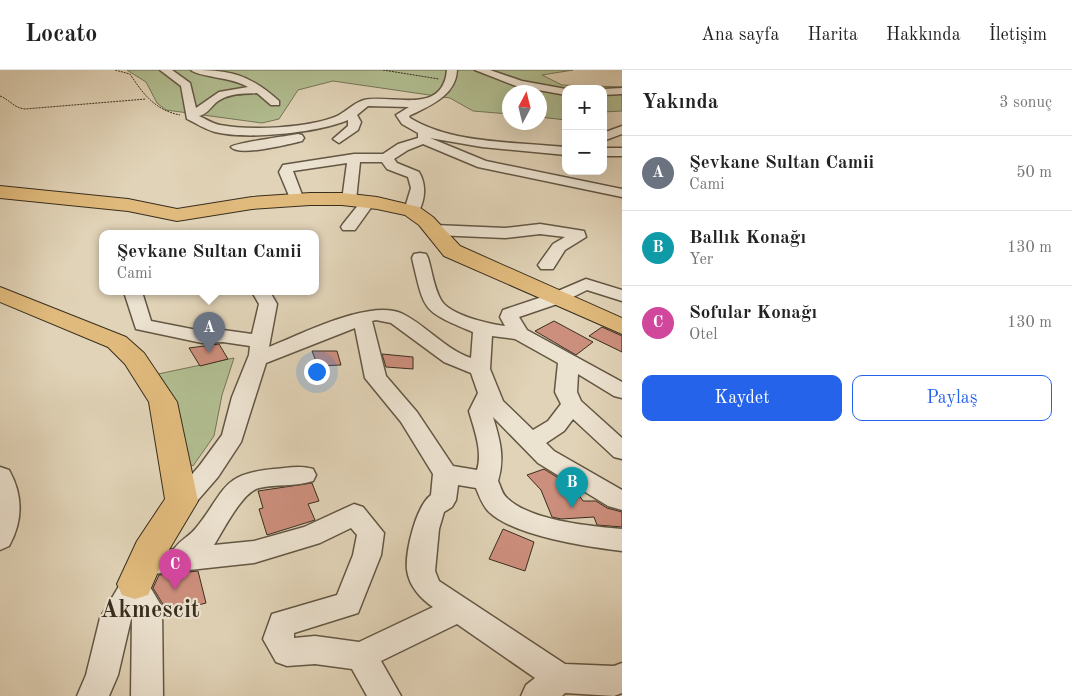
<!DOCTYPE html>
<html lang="tr">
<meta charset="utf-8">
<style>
body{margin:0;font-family:"Old Standard TT",serif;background:#f6f6f6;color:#222}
.controls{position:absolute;right:15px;top:15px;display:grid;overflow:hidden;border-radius:10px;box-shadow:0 5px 20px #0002}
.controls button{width:45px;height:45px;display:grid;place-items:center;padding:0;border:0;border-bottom:1px solid #e0e0e0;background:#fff;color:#222;font:25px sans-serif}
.compass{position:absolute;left:502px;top:15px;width:45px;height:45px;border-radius:50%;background:#fff;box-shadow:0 5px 20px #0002;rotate:7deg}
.you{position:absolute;left:316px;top:301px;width:18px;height:18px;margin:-12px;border:4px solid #fff;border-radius:50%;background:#1a73e8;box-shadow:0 0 0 8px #1a73e833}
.badge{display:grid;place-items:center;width:32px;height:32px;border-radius:50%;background:#2563eb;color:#fff;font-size:16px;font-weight:700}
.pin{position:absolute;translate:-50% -41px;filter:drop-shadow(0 1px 2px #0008)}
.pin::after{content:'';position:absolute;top:26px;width:18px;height:15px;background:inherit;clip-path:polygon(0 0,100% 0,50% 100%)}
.popup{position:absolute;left:99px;top:160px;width:220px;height:65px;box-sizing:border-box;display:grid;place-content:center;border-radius:10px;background:#fff;filter:drop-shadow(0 1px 4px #0005);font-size:16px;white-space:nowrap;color:#767676}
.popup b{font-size:19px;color:#222}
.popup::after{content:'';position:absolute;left:50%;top:100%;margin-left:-10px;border:10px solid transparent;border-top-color:#fff}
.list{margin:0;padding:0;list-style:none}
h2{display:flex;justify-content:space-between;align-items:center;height:65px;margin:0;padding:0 20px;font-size:21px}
h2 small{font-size:16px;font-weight:400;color:#767676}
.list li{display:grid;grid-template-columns:32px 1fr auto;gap:15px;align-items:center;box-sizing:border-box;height:75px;padding:0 20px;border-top:1px solid #e0e0e0}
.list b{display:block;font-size:19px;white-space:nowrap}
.list p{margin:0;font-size:16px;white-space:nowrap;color:#767676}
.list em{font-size:16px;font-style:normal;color:#767676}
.actions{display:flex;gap:10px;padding:15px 20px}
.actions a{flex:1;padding:11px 0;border:1px solid #2563eb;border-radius:10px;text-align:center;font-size:18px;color:#2563eb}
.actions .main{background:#2563eb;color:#fff}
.map{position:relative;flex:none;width:622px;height:626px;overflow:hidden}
header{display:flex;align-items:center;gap:30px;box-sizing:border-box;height:70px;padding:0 25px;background:#fff;border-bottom:1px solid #e0e0e0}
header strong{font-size:24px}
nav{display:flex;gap:28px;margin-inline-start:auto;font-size:18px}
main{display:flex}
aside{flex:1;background:#fff}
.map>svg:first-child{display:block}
.green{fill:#b1bd90;stroke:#757657}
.building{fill:#cd8f7d;stroke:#392e1e}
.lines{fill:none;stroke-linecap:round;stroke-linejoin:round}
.minor-casing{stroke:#635744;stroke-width:3}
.major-casing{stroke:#392e1e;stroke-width:2}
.path{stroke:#392e1e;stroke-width:1;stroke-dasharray:2 1;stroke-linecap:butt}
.minor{fill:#ece2d0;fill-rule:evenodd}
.major{fill:#e0ba7c;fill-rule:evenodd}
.labels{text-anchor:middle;stroke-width:4.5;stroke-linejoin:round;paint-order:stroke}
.near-district-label{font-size:24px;font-weight:bold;fill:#392e1e;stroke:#ece2d0}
</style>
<header>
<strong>Locato</strong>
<nav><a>Ana sayfa</a><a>Harita</a><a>Hakkında</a><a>İletişim</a></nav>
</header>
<main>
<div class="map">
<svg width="622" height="626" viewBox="0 0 622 626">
<rect width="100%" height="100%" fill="#e1d3b7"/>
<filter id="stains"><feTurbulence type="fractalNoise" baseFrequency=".004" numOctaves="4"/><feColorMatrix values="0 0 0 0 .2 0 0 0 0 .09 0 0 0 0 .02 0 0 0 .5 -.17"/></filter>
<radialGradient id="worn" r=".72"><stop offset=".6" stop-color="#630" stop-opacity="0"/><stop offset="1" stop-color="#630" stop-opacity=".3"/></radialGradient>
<g class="green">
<path d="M127 0H573L542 5 562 15 622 17V41L603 42V19H566V50L540 47V22H510L509 44 473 41 450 28 333 11 298 20 279 49 262 53 166 40 157 33 146 12Z"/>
<path d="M234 288 222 325 214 366 193 396 187 392 170 328 158 304Z"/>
</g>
<g class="building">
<path d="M554 251 593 272 576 285 535 261Z"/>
<path d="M602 257 622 266V282L589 266Z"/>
<path d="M219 274 228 289 200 296 189 278Z"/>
<path d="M312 281H337L341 295 318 296Z"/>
<path d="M382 284 413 287V299L386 297Z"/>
<path d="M544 399 574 418 583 431H596L607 438 622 442V457L597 455 594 447 561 449 552 447 541 420 527 405Z"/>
<path d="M312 413 319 431 308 434 315 450 267 465 259 439 263 438 258 421Z"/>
<path d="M503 459 534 472 525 501 489 489Z"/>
<path d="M198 501 206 533 164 544V536L153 518 159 505Z"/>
</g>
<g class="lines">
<defs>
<g id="minor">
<path d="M160 0H172L190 13 196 38 219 22 248 17C232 7 198 7 191 0 230 0 249 4 279 31V35H271L257 23C243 24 230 23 218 31 211 36 208 44 199 46 206 49 213 54 220 55 251 61 306 58 335 47 345 43 353 33 364 30 392 24 443 46 447 0H457C456 26 429 36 409 46L410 48C452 74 517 72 566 77V85L482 77 430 68 486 91 622 119V127L478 97 423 74 408 80 394 89 397 93 419 102C427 115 425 132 417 144H407L404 141 411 118 408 107 387 99 382 92H360L356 130 349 134 342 130 347 93 293 101 304 130 302 133H292L279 102 283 95 354 84H383L398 74 418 68V63L402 54 396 45 409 37 368 36 357 45 361 52 358 60 339 73 333 69 348 56V50C316 63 248 70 215 62 204 59 196 53 187 49L181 16Z"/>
<path d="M475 0H490L522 11 566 19V25L516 16Z"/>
<path d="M622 18V24L603 25V19Z"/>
<path d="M622 56V64L603 71V63Z"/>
<path d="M298 64 302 65 304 68 302 71C289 74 239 87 231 77 234 73 288 66 298 64Z"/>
<rect x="603" y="78" width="19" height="8"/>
<path d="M368 128 375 132 355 160H343L341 157 343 154 363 129Z"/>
<path d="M540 154 584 161 586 167 565 180 553 199H541L538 195 553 174 565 167 540 164 505 168 435 165 427 160 435 155 505 158Z"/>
<path d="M420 183 426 184 428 188C432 201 434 218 441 230 449 245 489 254 505 256L500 247 503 240 551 224 586 209 622 220V231L587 220 563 232 519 247 527 260 622 312V328L614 326 578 304 577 322 581 331 622 368V389L614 387 573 349 564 361 546 373 554 381 622 420V440L608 436 538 393 493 347C500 370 505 388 498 411 501 417 502 424 507 428 531 451 590 456 622 459V481C588 477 514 466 489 442 483 436 479 426 476 418L458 415 456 430 452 437 444 442 439 459 435 501 439 511 565 594 614 596 622 593V623L614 626 565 623 562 626H521L526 615 535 608 457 554 381 591 401 626H367L352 599 315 594 287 596 276 592 263 569 272 544 337 525 353 485 357 465 351 458 320 473 254 493 143 505 162 537 163 626H131L132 545 118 605 109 626H77L86 605 100 548 125 506 134 503 128 494 132 486 174 479C182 468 189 467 196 458 226 421 220 404 274 399 287 398 300 395 313 399L316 405 313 411C295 417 276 414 259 418 242 422 223 461 214 475L254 471 304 457 354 434 363 437 384 463 381 485 358 543 294 563V568L315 566 359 572 433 537C421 529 409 516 407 500 405 482 416 436 431 425L433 404 401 352 365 308 355 258 266 293 241 372 218 407 191 438 182 441 173 438 169 431 200 395 222 365 232 327 249 285 250 276 223 272 202 273 136 259 124 222H142L151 251 202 261 223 260 252 264 259 234 252 222H270L277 234 269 277C302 264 371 228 403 244 428 257 445 279 471 288L473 262C421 240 425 242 412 188L414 184ZM376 250 391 253 444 292 471 303 478 323 469 341C474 359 483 381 477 400L453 396 417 342 386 306 372 251ZM492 266 515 269 558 293 555 322 561 334 548 351 533 360 503 331 490 299Z"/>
<path d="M0 397 9 400C23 425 23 451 9 476L0 480Z"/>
</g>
<g id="major">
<path d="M0 116 128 129 177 139 252 127 310 123H342L377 127 419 137 433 147 460 176 622 248V264L444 186 419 155 405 145 377 139 342 135H310L252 139 177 151 128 141 0 128Z"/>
<path d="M0 217 126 267 144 283 177 332 198 431 164 488 148 525 135 529 122 525 117 514 137 471 165 429 149 332 125 294 108 277 0 232Z"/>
</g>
</defs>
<use href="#minor" class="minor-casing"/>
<use href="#major" class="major-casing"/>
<g class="path">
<path d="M115 0 130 4C143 24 155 40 180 45"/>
<path d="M383 0 439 9"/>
<path d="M0 26C10 30 14 38 25 39L146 29"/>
</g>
<use href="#minor" class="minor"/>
<use href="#major" class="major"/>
</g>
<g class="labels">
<g class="near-district-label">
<text x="150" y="547">Akmescit</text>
</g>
</g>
<rect width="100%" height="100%" filter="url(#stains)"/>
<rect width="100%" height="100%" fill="url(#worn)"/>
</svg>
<div class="controls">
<button>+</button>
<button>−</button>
</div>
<svg class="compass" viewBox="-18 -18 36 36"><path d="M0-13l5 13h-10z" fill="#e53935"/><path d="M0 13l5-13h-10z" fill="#767676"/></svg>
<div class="you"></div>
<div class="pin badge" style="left:209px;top:283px;background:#6b7280">A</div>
<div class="popup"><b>Şevkane Sultan Camii</b>Cami</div>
<div class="pin badge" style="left:572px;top:438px;background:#0f9aa8">B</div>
<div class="pin badge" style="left:175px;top:520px;background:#d1479c">C</div>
</div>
<aside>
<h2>Yakında<small>3 sonuç</small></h2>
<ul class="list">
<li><span class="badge" style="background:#6b7280">A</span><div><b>Şevkane Sultan Camii</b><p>Cami</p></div><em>50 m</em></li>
<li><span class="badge" style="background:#0f9aa8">B</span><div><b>Ballık Konağı</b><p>Yer</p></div><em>130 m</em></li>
<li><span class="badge" style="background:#d1479c">C</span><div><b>Sofular Konağı</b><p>Otel</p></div><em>130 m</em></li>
</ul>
<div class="actions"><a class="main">Kaydet</a><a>Paylaş</a></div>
</aside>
</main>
